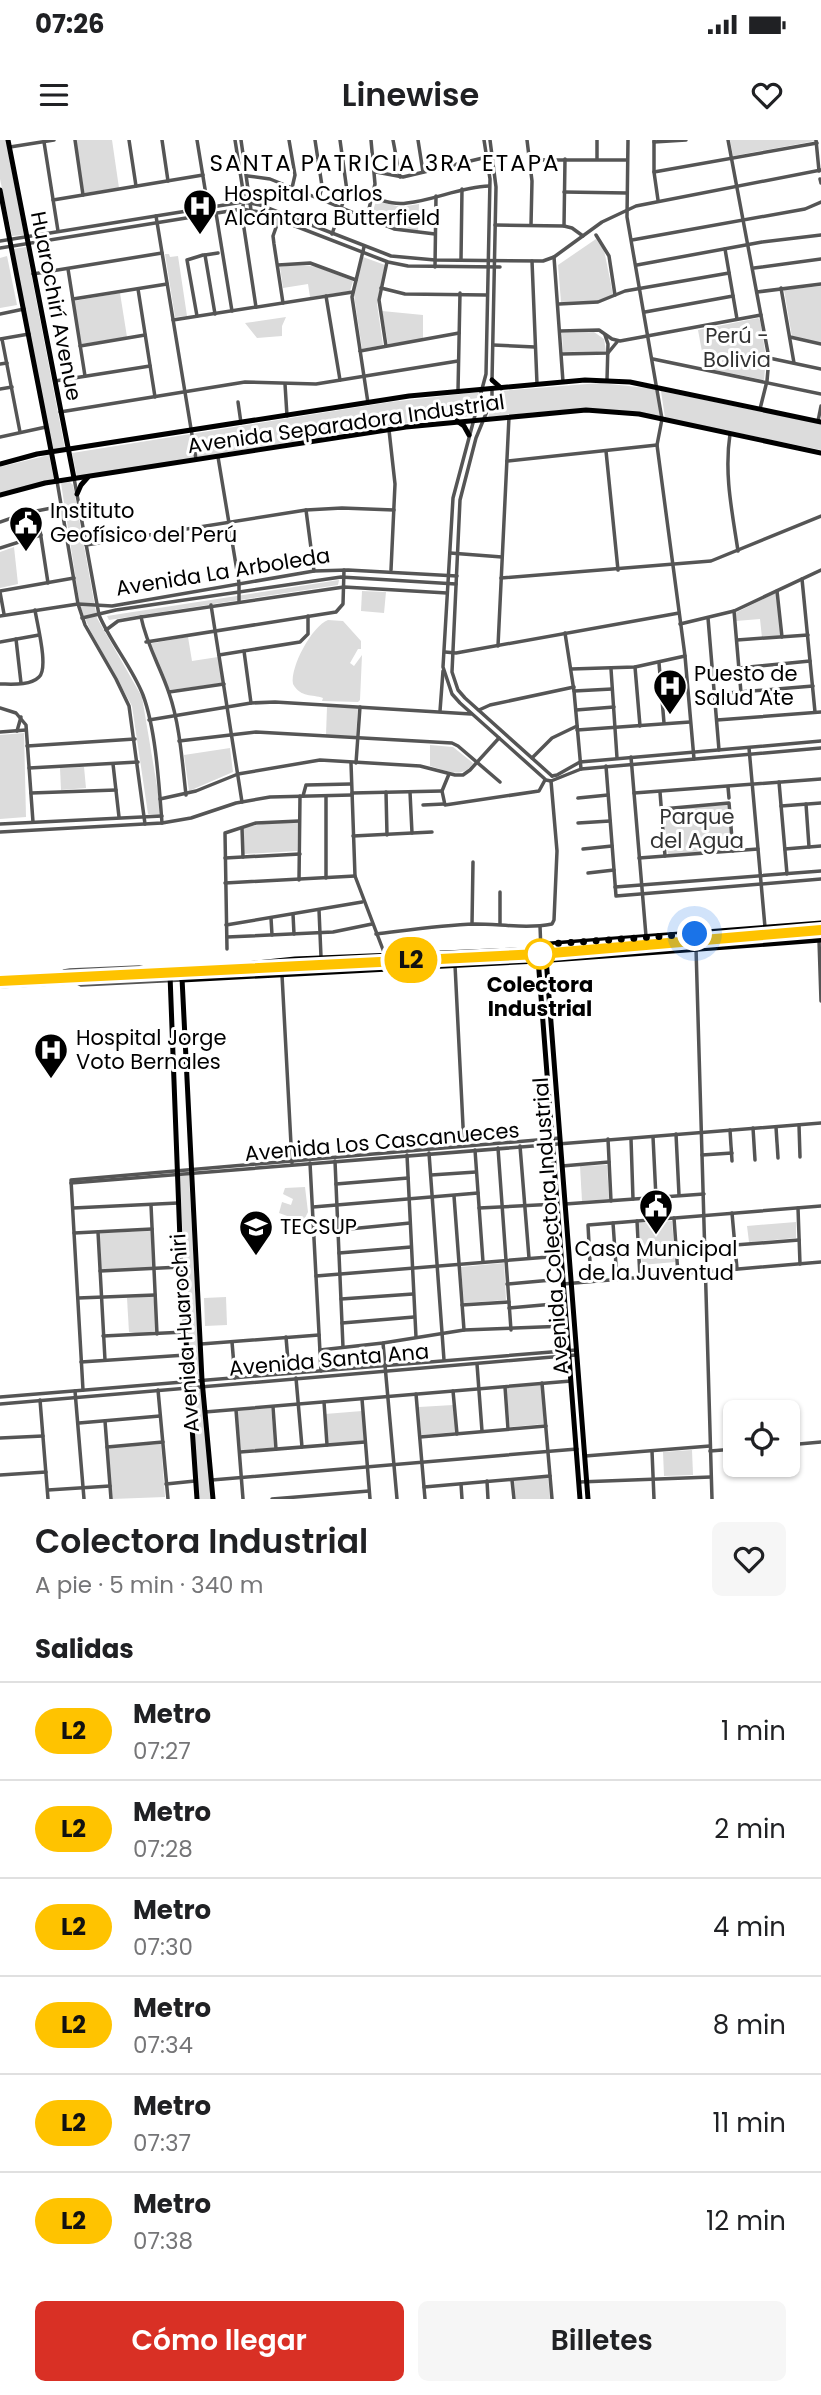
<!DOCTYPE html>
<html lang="es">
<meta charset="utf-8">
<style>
:root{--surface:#fff;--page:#f6f6f6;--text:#202124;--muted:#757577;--line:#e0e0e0;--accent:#d93025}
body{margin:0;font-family:Poppins,sans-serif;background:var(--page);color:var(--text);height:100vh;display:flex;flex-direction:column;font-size:26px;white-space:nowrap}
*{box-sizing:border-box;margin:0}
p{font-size:23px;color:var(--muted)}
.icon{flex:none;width:38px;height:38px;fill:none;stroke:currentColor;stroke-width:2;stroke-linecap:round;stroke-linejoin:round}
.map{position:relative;height:1359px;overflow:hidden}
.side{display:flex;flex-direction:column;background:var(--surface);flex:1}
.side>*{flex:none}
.badge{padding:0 14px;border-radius:23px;font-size:24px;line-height:46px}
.controls{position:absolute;left:723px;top:1260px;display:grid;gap:14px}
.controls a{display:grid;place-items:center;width:77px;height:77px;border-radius:10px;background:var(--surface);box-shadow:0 2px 5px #0004;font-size:35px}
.you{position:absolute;width:35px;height:35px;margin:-18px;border:5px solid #fff;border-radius:50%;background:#1a73e8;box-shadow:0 0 0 10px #1a73e833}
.map>.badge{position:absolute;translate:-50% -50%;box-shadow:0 0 0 4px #fff}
h2{padding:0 35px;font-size:26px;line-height:63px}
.round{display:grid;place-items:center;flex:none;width:74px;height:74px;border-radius:10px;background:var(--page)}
.overview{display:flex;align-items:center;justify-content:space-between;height:119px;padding:0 35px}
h1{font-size:33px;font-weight:600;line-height:52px}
.button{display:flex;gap:14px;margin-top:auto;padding:14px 35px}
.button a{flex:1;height:80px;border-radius:10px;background:var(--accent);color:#fff;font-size:28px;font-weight:600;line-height:80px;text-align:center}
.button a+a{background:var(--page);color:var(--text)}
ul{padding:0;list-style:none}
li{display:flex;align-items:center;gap:21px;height:98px;padding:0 35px;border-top:2px solid var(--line)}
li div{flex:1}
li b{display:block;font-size:26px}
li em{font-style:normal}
li .badge{min-width:77px;font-weight:700;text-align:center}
.status{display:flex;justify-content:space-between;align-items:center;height:49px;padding:0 35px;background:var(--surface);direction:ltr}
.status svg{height:19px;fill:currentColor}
header{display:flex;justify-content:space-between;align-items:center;height:91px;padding:0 35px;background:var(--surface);font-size:32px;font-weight:600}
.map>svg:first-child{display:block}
</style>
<div class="status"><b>07:26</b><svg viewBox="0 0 49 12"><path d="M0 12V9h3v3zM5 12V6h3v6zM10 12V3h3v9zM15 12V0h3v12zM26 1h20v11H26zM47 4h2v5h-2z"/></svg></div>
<header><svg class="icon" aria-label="menu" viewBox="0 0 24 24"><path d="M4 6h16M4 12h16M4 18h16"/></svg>Linewise<svg class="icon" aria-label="heart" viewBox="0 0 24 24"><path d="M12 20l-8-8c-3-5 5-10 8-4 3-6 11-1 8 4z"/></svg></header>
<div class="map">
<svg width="821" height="1359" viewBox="0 0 821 1359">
<rect width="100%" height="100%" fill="#fff"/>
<g fill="#dcdcdc">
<path d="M0,0H6L24,95L12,96L0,39Z"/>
<path d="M76,0H112L119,48L84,53Z"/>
<path d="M730,0H815V1L733,16Z"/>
<path d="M376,61L401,67L419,64L418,91L394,88L371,78Z"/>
<path d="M596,99L604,110L613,154L602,161L561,162L558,125Z"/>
<path d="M26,107L65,309L52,310L13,109Z"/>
<path d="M165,114H169L170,117L178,116L187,176L175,177Z"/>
<path d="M7,116L17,165L0,168V118Z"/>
<path d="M363,117L385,125L377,164L383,205L362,209L354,155Z"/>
<path d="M299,124L317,127L353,141L350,151L310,157L308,144L283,148L280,127Z"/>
<path d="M821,146V203L792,197L784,150Z"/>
<path d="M120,153L127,197L81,204L74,161Z"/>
<path d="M382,171L423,175V199L388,204Z"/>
<path d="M286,177L282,186V196L257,198L245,183Z"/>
<path d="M758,178L760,180L766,217L764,240L705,228L698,190Z"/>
<path d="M594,192L604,199L606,211L563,212L562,193Z"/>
<path d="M600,243L657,249L660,277C600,263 549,271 488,277L499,251Z"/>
<path d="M661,251L821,284V310L665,278Z"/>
<path d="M479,252L470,276L402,284L77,337L72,313L390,262Z"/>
<path d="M49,315L54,339L0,353V327Z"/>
<path d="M70,342L73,345L97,478L142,557L159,658V675L148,674L132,566L90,490L80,466L61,343Z"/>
<path d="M14,407L18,444L0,448V412Z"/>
<path d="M339,440L338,445L109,480L107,476Z"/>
<path d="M362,451L386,452L384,473L361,471Z"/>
<path d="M776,453L781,496L762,498L760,479L736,481L735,473Z"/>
<path d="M328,480L343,481L361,501V509H358L350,523L354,526L362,515L360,560L358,562L322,561L323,558C312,554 301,558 293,544C290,527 312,486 328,480Z"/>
<path d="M188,497L192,521L218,517L222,543L170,550L148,504Z"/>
<path d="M327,567L358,568L356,596L326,595Z"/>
<path d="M24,593L26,677L0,679V595Z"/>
<path d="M430,605L453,607L473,623C463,640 445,630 430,626Z"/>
<path d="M230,608L233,632L189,651L184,615Z"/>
<path d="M84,627L86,648L61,650L60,628Z"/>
<path d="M727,663L732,710L668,715L663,669Z"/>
<path d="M272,682H298L297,711L244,714L243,688Z"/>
<path d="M607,1025L609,1059L582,1061L580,1026Z"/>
<path d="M189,1035L200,1238L189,1239L180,1036Z"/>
<path d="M305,1047L308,1072L304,1080L301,1081L279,1073L282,1062L291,1065L293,1059L283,1054L285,1048Z"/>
<path d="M672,1081L675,1122L642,1125L639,1083Z"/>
<path d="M796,1082V1098L749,1102L747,1086Z"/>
<path d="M151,1091L152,1128L101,1130L100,1093Z"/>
<path d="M504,1123L506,1160L464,1163L461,1127Z"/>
<path d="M153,1156L157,1181L155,1191L142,1194L129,1192L127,1158Z"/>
<path d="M226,1157L227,1185L205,1186L204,1158Z"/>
<path d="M541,1245L544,1284L510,1287L506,1247Z"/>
<path d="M202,1247L212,1359H199L189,1248Z"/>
<path d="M453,1265L456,1292L421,1295L419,1267Z"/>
<path d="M271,1268L275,1308L241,1310L237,1271Z"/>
<path d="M362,1271L364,1301L327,1304L325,1274Z"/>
<path d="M161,1304L165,1357L112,1359L108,1308Z"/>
<path d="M692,1310L693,1335L664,1336L663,1312Z"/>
<path d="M548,1337L550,1359H516L514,1341Z"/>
</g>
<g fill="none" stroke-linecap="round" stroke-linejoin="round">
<g stroke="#555" stroke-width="3.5">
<path d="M75,0L83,55"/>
<path d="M129,0L136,46"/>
<path d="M162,0L168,41"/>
<path d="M197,0L208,67"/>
<path d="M235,0L244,57L242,75L256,167"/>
<path d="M241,0L251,70"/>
<path d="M289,0L295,35L292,48"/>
<path d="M315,0L322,46L319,59"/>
<path d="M393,0L400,37"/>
<path d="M418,0L423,32"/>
<path d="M484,0L490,39L486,234L453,358L443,527L452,554L460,563L546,640L551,641L581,629L821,608"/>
<path d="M490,0L496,47L492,241"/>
<path d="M527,0L532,41L531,85"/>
<path d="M628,0L627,77L662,279L657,305L685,516L694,619"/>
<path d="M654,0V32L658,60"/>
<path d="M728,0L769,218L767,241L760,269"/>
<path d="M816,0L819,31"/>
<path d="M44,2L58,91"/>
<path d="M654,2L686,0"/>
<path d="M10,7L54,0"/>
<path d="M597,19V0"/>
<path d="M530,20H627"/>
<path d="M376,32L403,37L487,17"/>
<path d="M654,32L817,3"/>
<path d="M248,36L270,39L394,89L435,94"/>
<path d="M820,39L821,43"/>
<path d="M564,52L627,53"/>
<path d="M373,58C384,61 395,65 407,63C435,60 460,47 489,46"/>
<path d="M53,60L203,35"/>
<path d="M216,73L232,171"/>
<path d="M156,76L196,319"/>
<path d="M367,77L375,44L371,0"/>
<path d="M279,79L273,96L274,104L283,163"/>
<path d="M495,85L564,86L572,88L583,96"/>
<path d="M564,86L565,19"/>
<path d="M332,94L347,51L340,0"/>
<path d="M596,95L609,116L615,155"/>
<path d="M632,100L805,69L821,62"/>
<path d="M0,101L243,62L260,65L391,116L435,120L543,121L554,117L602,82L636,66L821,30"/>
<path d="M364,107L352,157L368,263"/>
<path d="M0,108L242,69L259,72L388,122L408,126L500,127"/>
<path d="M725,109L737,179"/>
<path d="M205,115L218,113"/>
<path d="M554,117L563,242"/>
<path d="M461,120L462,49"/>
<path d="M532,121L537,244"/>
<path d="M278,125L310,123L356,140"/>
<path d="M637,125L762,102L821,95"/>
<path d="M435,127L436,56"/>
<path d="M754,128L821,119"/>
<path d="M68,129L85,236"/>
<path d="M33,134L162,113"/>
<path d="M381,148L405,154L487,155"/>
<path d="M781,148L794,223"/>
<path d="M138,149L155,257"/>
<path d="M757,152L821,144"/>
<path d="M326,156L340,240"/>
<path d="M73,159L167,144"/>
<path d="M559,164L598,162L625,151L729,133"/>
<path d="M645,172L733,156"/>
<path d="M0,174L24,169"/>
<path d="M197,176L187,120L203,115H205L215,174"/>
<path d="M173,180L353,152"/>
<path d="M560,191L599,190L612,199L620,201L761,175"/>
<path d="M605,195L608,204L607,240"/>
<path d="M790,197L821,204"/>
<path d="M0,199L29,194"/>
<path d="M2,199L20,292"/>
<path d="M493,205L535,207"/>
<path d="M80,206L145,195"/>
<path d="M386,206L379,160L387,122"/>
<path d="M360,211L459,193"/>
<path d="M562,214L608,213L617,202"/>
<path d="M769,218L821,229"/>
<path d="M653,219L821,254"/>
<path d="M0,224L7,223"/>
<path d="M55,241L150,226"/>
<path d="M285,244L287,276"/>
<path d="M492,248V259L476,298L460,360L452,532L458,550L465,558L552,636"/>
<path d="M0,249L12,247"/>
<path d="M458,251L460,153"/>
<path d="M238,262L241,283"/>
<path d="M60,272L245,242L316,244L458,221"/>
<path d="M818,281L821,266"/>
<path d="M389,290L395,344L391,430"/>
<path d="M730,294C724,334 732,371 738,411"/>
<path d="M0,297L46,287"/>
<path d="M606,311L618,430"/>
<path d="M218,317L239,443V461"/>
<path d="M507,321L657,305"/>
<path d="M74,338L99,475C111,503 132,527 143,555C156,590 159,645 162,683"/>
<path d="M57,341L78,464L85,485L116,539L129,566L145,684"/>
<path d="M306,370L314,431"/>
<path d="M37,371L48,443"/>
<path d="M0,382L26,373L62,366"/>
<path d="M86,405L306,370L342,368L394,370"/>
<path d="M0,408L41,395"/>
<path d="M450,413L502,417"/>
<path d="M501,438L711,421L821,376"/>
<path d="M802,439L815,572"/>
<path d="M0,451L74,438"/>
<path d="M777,451L782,497"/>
<path d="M0,452L4,474"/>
<path d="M211,465L242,662"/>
<path d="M734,471L741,553"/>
<path d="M0,476L78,464L112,466L314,431L348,430L457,436"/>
<path d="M141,477C147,506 160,526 169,553C180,585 182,621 186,655"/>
<path d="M82,478L116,470L341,437L456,444"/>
<path d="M708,478L719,610"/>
<path d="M680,484L734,471L821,430"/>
<path d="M106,490L118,481L141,477L344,447L447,453"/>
<path d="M565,493L574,551L581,629"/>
<path d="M16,499L21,543"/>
<path d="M737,500L808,495"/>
<path d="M0,502L39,495"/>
<path d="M146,502L336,472L343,464L344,430"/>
<path d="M498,506L509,277"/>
<path d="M244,511L251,563"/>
<path d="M445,512L456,513L679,473"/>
<path d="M219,515L300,502L308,494V476"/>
<path d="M659,523L664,583"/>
<path d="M635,527L640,586"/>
<path d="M739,528L810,521"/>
<path d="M571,529L635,527L685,516"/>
<path d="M611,529L617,618"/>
<path d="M0,544C11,544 30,546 39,537C49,528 37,484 35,470"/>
<path d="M574,551L612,549"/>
<path d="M169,552L224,544"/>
<path d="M715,554L813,546"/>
<path d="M0,568L16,573L26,585L33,682"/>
<path d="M479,570L490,565L574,547"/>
<path d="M576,570L614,567"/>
<path d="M440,571L443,531"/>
<path d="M149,580L251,563L275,562L471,574"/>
<path d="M717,580L821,572"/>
<path d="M577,590L690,582"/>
<path d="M17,591L21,577"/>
<path d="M0,592L26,590"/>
<path d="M179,601L256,592L452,603L458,606L500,642"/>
<path d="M27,606L135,599"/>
<path d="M749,608L765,787"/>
<path d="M631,617L646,796"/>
<path d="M532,618L552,598L577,586"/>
<path d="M351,623L355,736L385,815"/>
<path d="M356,623L360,567"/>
<path d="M113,624L119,677"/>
<path d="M606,626L616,756L821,739"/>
<path d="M29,628L138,622"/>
<path d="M449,634L442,651L445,665L539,651L545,640"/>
<path d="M552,636L557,635L580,622L821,601"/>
<path d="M779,642L787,734"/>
<path d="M728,647L729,658"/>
<path d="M386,652L387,695"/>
<path d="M410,652L412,693"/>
<path d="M660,652L665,716"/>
<path d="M31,653L116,650"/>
<path d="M352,653L442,651"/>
<path d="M634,653L821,639"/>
<path d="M303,656L306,645L351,644"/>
<path d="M326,656V738"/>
<path d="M578,658L608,655"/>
<path d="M160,659L196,651L238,634L320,620L420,626L455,635H463L470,630L499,598"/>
<path d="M806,664L809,707"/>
<path d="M423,665L444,664"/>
<path d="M781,666L821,663"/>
<path d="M662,669L729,663L733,711"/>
<path d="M578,683L610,681"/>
<path d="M0,684L162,676"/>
<path d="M242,688L243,717"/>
<path d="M0,692L162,683L191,678L236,663L270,657L352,655"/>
<path d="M353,696L432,692"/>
<path d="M583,709L612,706"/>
<path d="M785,709L821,706"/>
<path d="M225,718L300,714"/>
<path d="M639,718L758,709"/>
<path d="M588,733L614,730"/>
<path d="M299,740L300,656"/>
<path d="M225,743L355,736"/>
<path d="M615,747L821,731"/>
<path d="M500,752V784"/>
<path d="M319,770L321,817"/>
<path d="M293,774L294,794"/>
<path d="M271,778L272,795"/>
<path d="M472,784L473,722"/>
<path d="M226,785L362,762"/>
<path d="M540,786L541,811"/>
<path d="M376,794C409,790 442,785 475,784C500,784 527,789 552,784L554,780L557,711L551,641"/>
<path d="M227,797L333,792L372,784"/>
<path d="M819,800L821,861"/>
<path d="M696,808L712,1359"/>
<path d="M227,809L225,693L256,683L299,681"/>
<path d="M455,825L464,1006"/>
<path d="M282,835L292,1023"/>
<path d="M64,836V831L70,830L139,827L155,830"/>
<path d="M77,843L81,845L182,840"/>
<path d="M799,985L800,1017"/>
<path d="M776,987L778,1018"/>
<path d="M753,988L755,1020"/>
<path d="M730,990L732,1021"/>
<path d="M676,994L679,1055"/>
<path d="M653,997L656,1058"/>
<path d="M608,999L611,1061"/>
<path d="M631,999L633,1059"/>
<path d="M520,1006L529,1118"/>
<path d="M498,1008L511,1190"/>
<path d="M475,1010L483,1122"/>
<path d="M429,1013L444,1220"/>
<path d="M407,1015L416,1197"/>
<path d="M702,1015L732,1013"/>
<path d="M335,1021L343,1207"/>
<path d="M310,1023L321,1231"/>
<path d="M562,1026L609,1022"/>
<path d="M431,1035L476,1032"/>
<path d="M71,1043L821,983"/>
<path d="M336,1044L408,1038"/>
<path d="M454,1056L464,1190"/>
<path d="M565,1064L704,1054"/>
<path d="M151,1065L157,1194"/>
<path d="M313,1067L478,1053"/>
<path d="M73,1068L178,1063"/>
<path d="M479,1068L557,1064"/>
<path d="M798,1068L800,1124"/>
<path d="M732,1073L737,1129"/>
<path d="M674,1078L678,1134"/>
<path d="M637,1081L640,1137"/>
<path d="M613,1083L617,1139"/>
<path d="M339,1090L410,1083"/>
<path d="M98,1092L105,1220"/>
<path d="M74,1093L152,1089"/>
<path d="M735,1105L799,1100"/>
<path d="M339,1113L411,1107"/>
<path d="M100,1131L181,1127"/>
<path d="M316,1136L561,1116"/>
<path d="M591,1141L588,1085L821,1066"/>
<path d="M507,1144L563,1139"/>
<path d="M563,1144L821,1122"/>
<path d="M78,1158L155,1155"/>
<path d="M341,1159L413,1154"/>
<path d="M462,1165L509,1162"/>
<path d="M509,1168L565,1163"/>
<path d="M342,1183L414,1177"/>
<path d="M103,1196L185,1192"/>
<path d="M286,1197L289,1233"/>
<path d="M232,1202L235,1238"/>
<path d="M383,1203L397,1359"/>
<path d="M201,1204L319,1195"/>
<path d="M320,1210L383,1203L464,1190L567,1186"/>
<path d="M81,1222L186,1215"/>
<path d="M477,1224L482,1291"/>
<path d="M296,1238L302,1307"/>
<path d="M542,1243L552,1359"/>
<path d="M505,1247L508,1289"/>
<path d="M83,1250L71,1040L560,998"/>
<path d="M158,1250L168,1359"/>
<path d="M75,1251L84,1359"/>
<path d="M453,1251L457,1294"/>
<path d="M416,1254L425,1359"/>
<path d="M0,1257L576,1210"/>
<path d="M362,1259L370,1359"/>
<path d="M40,1260L48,1359"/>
<path d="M324,1262L327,1305"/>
<path d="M0,1264L576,1215"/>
<path d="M273,1267L276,1309"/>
<path d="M236,1270L243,1359"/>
<path d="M205,1272L571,1241"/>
<path d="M105,1281L111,1359"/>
<path d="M79,1283L160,1276"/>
<path d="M420,1297L546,1286"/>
<path d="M0,1298L43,1296"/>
<path d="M788,1305L821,1302"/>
<path d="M107,1307L163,1302"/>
<path d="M652,1311L654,1359"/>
<path d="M710,1311L735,1309"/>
<path d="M240,1312L365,1302"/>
<path d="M585,1316L710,1306"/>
<path d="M0,1335L46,1332"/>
<path d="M212,1340L577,1309"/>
<path d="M512,1340L514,1359"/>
<path d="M487,1341L488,1359"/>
<path d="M579,1342L711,1337"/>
<path d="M166,1344L195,1341"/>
<path d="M461,1344L462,1359"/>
<path d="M424,1347L550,1336"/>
<path d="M48,1350L110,1346"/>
<path d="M272,1359L369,1351"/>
</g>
<g stroke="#000" stroke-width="5">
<path d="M8,0L74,338"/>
<path d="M0,50L57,341"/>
<path d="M492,240L501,248"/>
<path d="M457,281L464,286L469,295"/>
<path d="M0,324L37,314L409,256L585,240L630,242L821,282"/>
<path d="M77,354L81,345L88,337"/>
<path d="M0,355L45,343L406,287L586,270L639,274L821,313"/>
<path d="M546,811L549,804L821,783"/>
<path d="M538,818L580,1359"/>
<path d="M546,818L588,1359"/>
<path d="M236,825L295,819L516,810"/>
<path d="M170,835L181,1127L197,1359"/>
<path d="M182,838L202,1240L213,1359"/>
<path d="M0,839L546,811L821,789"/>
<path d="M182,840L538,821L821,800"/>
<path d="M0,846L538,817L821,795"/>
</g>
</g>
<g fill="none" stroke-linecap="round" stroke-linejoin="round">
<g stroke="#fff" stroke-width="16">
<path id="line" d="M0,841L540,814L821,790"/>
</g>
<use href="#line" stroke="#ffc300" stroke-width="10"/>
<path stroke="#000" stroke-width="7" stroke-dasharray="0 12.6" d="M540,814L541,811H546L549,804L695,794"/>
</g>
<defs>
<g id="hospital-pin" transform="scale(1.75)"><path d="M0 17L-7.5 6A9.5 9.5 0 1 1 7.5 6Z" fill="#000" stroke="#fff"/><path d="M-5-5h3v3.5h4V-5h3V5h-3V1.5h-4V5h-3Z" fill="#fff"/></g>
<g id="civic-pin" transform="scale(1.75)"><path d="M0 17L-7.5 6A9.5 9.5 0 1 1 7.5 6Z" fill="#000" stroke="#fff"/><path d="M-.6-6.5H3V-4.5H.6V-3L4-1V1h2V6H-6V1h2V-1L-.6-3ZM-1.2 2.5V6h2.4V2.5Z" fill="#fff"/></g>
<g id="university-pin" transform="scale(1.75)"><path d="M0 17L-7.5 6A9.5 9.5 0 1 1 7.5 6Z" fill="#000" stroke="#fff"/><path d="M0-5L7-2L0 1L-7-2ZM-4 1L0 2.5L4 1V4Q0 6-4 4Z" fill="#fff"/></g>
</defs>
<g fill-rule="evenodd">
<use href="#hospital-pin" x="200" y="66"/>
<use href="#civic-pin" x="26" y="383"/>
<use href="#hospital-pin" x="670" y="546"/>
<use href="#hospital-pin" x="51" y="910"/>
<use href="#civic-pin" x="656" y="1066"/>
<use href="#university-pin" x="256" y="1087"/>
</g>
<circle fill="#fff" stroke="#ffc300" stroke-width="3.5" cx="540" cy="814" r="14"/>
<g text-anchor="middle" stroke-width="6" stroke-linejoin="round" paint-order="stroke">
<g font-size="21" fill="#000" stroke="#fff" text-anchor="start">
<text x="224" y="61">Hospital Carlos<tspan x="224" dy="24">Alcántara Butterfield</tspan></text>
<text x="50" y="378">Instituto<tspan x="50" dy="24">Geofísico del Perú</tspan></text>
<text x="694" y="541">Puesto de<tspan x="694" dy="24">Salud Ate</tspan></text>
<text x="76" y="905">Hospital Jorge<tspan x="76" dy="24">Voto Bernales</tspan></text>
<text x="280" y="1094">TECSUP</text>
<text x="656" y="1116" text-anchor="middle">Casa Municipal<tspan x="656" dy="24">de la Juventud</tspan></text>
</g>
<g font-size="21" fill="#000" stroke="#fff">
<text transform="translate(56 166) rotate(79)" y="7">Huarochirí Avenue</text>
<text transform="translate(346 284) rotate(-8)" y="7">Avenida Separadora Industrial</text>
<text transform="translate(223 432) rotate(-9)" y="7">Avenida La Arboleda</text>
<text transform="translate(382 1002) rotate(-5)" y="7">Avenida Los Cascanueces</text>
<text transform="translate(551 1086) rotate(-94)" y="7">Avenida Colectora Industrial</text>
<text transform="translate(185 1193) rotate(-94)" y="7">Avenida Huarochiri</text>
<text transform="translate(329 1220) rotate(-5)" y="7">Avenida Santa Ana</text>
</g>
<g font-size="21" fill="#333" stroke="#fff">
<text x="737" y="203">Perú -<tspan x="737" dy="24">Bolivia</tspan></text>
<text x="697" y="684">Parque<tspan x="697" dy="24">del Agua</tspan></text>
</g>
<g font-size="21" font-weight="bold" fill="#000" stroke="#fff">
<text x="540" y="852">Colectora<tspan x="540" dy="24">Industrial</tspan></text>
</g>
<g font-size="23" letter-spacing="2" fill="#000" stroke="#fff">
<text x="385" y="31">SANTA PATRICIA 3RA ETAPA</text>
</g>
</g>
</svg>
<div class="controls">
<a><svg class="icon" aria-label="locate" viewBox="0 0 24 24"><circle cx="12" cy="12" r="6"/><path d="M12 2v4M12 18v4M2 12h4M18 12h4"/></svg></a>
</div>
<div class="you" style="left:695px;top:794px"></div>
<b class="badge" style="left:411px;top:820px;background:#ffc300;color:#111">L2</b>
</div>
<section class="side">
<div class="overview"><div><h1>Colectora Industrial</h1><p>A pie · 5 min · 340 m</p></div><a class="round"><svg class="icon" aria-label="heart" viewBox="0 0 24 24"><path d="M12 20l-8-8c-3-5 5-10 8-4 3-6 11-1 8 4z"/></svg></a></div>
<h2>Salidas</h2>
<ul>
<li><span class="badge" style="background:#ffc300;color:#111">L2</span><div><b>Metro</b><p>07:27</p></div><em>1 min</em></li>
<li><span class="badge" style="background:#ffc300;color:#111">L2</span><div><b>Metro</b><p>07:28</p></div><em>2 min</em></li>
<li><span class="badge" style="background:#ffc300;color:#111">L2</span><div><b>Metro</b><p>07:30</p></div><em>4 min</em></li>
<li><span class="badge" style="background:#ffc300;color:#111">L2</span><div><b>Metro</b><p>07:34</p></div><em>8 min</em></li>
<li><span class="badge" style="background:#ffc300;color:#111">L2</span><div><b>Metro</b><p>07:37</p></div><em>11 min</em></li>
<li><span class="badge" style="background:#ffc300;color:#111">L2</span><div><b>Metro</b><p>07:38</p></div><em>12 min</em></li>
</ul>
<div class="button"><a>Cómo llegar</a><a>Billetes</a></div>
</section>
